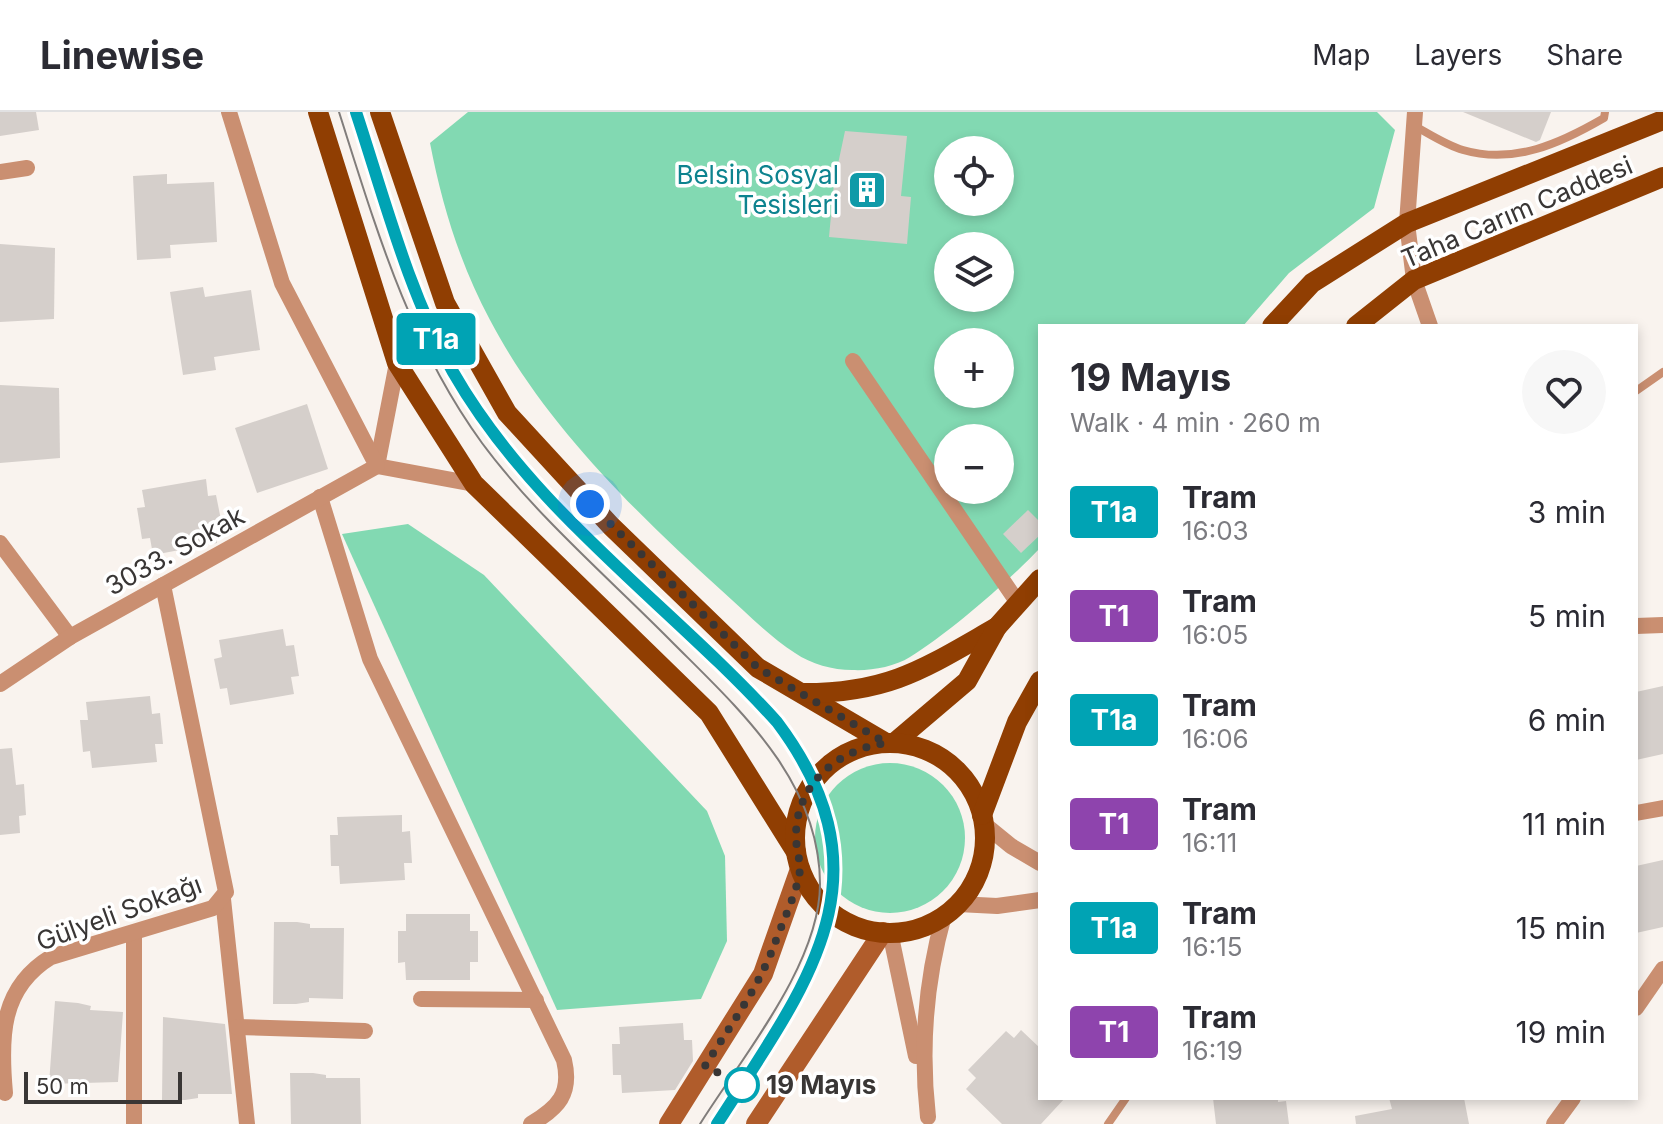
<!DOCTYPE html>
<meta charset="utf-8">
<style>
:root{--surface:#fff;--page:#f7f7f7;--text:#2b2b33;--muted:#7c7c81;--line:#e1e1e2}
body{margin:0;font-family:Inter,sans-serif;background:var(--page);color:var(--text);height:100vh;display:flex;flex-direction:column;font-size:30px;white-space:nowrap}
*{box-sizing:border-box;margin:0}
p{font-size:26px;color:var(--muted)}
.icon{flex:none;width:44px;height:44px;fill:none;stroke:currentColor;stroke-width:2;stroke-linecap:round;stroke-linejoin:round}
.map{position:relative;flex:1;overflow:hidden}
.panel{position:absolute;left:1038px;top:212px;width:600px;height:776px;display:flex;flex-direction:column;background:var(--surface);border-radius:0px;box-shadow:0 4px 12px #0003}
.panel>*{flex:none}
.badge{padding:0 16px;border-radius:6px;font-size:28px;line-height:52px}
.buttons{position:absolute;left:934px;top:24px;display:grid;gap:16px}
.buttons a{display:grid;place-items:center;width:80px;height:80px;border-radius:50%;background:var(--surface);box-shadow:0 4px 12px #0003;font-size:40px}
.scale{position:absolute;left:24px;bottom:20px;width:158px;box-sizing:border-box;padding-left:8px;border:4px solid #393635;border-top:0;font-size:22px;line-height:28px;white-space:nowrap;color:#393635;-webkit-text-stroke:6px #fff;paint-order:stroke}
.you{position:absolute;width:40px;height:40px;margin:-20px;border:6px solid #fff;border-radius:50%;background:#1a73e8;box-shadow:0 0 0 12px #1a73e833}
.map>.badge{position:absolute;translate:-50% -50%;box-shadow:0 0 0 4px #fff}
.round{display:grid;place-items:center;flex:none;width:84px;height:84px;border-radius:42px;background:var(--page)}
.summary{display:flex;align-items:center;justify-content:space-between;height:136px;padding:0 32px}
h1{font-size:38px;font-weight:700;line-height:60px}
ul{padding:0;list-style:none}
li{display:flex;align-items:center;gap:24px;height:104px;padding:0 32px}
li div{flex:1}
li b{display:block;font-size:30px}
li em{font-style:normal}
li .badge{min-width:88px;font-weight:700;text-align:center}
header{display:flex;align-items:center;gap:48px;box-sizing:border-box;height:112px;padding:0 40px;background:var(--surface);border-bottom:2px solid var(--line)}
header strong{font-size:38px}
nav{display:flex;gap:44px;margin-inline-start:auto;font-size:28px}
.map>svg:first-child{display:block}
</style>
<header>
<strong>Linewise</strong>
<nav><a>Map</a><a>Layers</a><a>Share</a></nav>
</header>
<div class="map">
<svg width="1663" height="1012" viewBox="0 0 1663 1012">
<rect width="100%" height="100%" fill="#f9f3ee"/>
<g fill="#82d9b2" fill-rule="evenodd">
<path d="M468,0H1377L1395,18L1374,96L1289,161L1243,214H1040V436C1009,469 949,521 910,545C894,555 871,559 852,558C833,558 811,552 795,541C768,524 745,499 721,478C635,400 544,311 490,208C460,152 442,93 430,31ZM948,38H1000V90H948ZM948,134H1000V186H948ZM948,230H1000V282H948ZM948,326H1000V378H948Z"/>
<path d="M408,412L484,463L707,699L725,744L727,829L701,887L557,898L342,422Z"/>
<circle cx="890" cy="726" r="75"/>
</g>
<g fill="#d5cfcb">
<path d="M0,0H36L39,18L0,24Z"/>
<path d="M1463,0H1551L1540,28L1536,30Z"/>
<path d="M845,19L907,24L901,84L911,85L907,132L829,125L834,71Z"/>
<path d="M167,62V72L214,70L217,130L170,133L171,146L137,148L133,64Z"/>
<path d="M0,132L55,136L54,207L0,210Z"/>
<path d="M203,175L205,185L251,178L260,238L214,245L216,258L183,263L170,180Z"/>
<path d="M0,273L59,276L60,346L0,351Z"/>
<path d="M307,292L328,357L257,381L235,316Z"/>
<path d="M206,367L208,384L216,383L222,413L214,415L217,431L153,443L150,426L142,427L137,396L145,395L142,378Z"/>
<path d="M1028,398L1040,410V423L1021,441L1003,422Z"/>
<path d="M283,517L286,534L294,533L299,564L291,565L294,582L230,593L227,576L220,577L214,547L222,545L219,528Z"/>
<path d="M1663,574V642L1636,648V580Z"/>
<path d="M150,584L152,602L160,601L163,632H155L157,650L92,656L90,639L83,640L80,608H88L86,590Z"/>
<path d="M12,636L16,673L24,672L26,703L19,704L20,721L0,723V637Z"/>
<path d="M402,703V720L410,719L412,751H404L405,768L340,772L339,754H331L330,723H338L337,705Z"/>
<path d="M1663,748V815L1636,821V754Z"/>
<path d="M406,802H470V819H478V850H470V868H406L405,850L398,851V819H406Z"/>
<path d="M274,810H297L310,812V816H344L343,887L309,886V890L296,892H273Z"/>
<path d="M55,889L78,891L91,894L90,898L123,900L118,970L49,972Z"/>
<path d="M163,905L225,912L232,982H198V986L185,988H162Z"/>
<path d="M683,911L684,928H692L693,949L675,978L622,981L621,963H613L612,932H620L619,915Z"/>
<path d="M1021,918L1040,936V986H1065L1041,1012H1002L966,977L976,966L968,958L1006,919L1014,926Z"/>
<path d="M290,961H313L326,963V966H360L361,1012H291Z"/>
<path d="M1213,986H1278V990L1286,989L1289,1012H1216Z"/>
<path d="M1389,986H1464L1469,1012H1356L1355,1004L1392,997Z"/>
</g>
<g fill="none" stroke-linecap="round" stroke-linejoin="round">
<g stroke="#ca8f71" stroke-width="8">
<path d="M1413,13C1428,21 1446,33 1463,38C1514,53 1561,31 1604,6L1605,0"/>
<path d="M1636,279L1663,260"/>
<path d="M1108,1012L1126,986"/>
</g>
<g stroke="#ca8f71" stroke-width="16">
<path d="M1415,0L1407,111L1414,168L1430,214"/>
<path d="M0,60L27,56"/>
<path d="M853,249L1018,491"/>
<path d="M397,251L377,354L474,372"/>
<path d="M320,385L370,547L564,948C572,982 558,996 531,1012"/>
<path d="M0,431L70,525"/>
<path d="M1636,514L1663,513"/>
<path d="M0,572L70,525L377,354L282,171L229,0"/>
<path d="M1636,701L1663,696"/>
<path d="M984,712L1011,734L1040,751"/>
<path d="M223,787L247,1012"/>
<path d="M958,792L997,794L1040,788"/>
<path d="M890,820L916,944"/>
<path d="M134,822V1012"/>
<path d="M421,887L536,888"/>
<path d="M1636,896L1663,857"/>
<path d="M237,915L365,919"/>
<path d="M5,981C0,926 0,876 51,845L213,796L226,780L163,473"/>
<path d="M928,1005C920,935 925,871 944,803"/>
<path d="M1554,1012L1573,986"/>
</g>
<g stroke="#b05c2b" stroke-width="20">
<path d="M669,1012L763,862L800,757"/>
<path d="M756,1012L883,820"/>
</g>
<g stroke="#903e02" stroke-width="20">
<path d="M318,0L397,251L474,372L709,601L796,740"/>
<path d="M380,0L445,191L507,301L611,414L758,556L886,631"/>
<path d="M1272,214L1312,171L1407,111L1663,8"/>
<path d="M1356,214L1414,168L1663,65"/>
<path d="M804,581C890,581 925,556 997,515"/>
<path d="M894,631L967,569L997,515L1040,467"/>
<circle cx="890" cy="726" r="95"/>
<path d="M982,703L1017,610L1040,569"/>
</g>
<g stroke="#817d7b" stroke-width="2">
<path d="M339,0C376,116 409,231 482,331C536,404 610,467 674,532C740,598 820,670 820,772C820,852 742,945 700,1012"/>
<path d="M356,0C384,88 408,180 454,260C533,400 671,492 777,610C895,768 805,874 717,1012"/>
</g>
</g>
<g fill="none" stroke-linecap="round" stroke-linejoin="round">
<g stroke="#fff" stroke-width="18">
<path id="line" d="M356,0C385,88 408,179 453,260C533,400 671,493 777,610C895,767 805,874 717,1012"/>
</g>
<use href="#line" stroke="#00a3b4" stroke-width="12"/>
<path stroke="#393635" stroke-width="8" stroke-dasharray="0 14.4" d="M590,392L758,556L886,631C837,638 796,672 796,724C796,735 799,744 800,754C801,771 781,814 775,831C759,875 730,914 705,954L742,973"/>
</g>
<defs>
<g id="building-square" transform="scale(2)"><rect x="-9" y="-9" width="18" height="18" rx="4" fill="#0f9aa8" stroke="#fff"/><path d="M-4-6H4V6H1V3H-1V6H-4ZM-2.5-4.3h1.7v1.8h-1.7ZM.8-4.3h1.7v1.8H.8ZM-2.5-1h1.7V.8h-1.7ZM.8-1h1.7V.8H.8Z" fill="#fff"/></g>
</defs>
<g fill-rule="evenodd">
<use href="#building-square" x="867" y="78"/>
</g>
<circle fill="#fff" stroke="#00a3b4" stroke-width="4" cx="742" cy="973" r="16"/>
<g text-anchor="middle" stroke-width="7" stroke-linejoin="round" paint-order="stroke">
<g font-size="26" fill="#0d838f" stroke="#fff" text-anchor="end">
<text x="839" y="72">Belsin Sosyal<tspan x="839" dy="30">Tesisleri</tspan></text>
</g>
<g font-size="26" fill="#393635" stroke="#fff">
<text transform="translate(1517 100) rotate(-23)" y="9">Taha Carım Caddesi</text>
<text transform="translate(175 439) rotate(-29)" y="9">3033. Sokak</text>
<text transform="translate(119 801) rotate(-20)" y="9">Gülyeli Sokağı</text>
</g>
<g font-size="26" font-weight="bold" fill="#393635" stroke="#fff" text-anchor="start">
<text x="766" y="982">19 Mayıs</text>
</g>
</g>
</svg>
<div class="buttons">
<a><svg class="icon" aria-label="locate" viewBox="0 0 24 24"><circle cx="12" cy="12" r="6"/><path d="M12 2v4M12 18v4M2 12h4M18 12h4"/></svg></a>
<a><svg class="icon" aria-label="layers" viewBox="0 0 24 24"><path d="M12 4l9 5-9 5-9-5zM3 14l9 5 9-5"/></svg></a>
<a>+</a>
<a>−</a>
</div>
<div class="scale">50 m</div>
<div class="you" style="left:590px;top:392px"></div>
<b class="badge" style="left:436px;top:227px;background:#00a3b4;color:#fff">T1a</b>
<section class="panel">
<div class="summary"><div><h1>19 Mayıs</h1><p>Walk · 4 min · 260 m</p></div><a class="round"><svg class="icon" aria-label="heart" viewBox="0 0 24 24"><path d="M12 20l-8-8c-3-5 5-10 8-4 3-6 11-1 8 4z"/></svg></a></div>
<ul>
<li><span class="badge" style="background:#00a3b4;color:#fff">T1a</span><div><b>Tram</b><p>16:03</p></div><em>3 min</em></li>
<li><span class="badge" style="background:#8e44ad;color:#fff">T1</span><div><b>Tram</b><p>16:05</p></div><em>5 min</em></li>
<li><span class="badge" style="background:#00a3b4;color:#fff">T1a</span><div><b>Tram</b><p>16:06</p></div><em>6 min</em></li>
<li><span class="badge" style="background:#8e44ad;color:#fff">T1</span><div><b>Tram</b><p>16:11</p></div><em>11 min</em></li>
<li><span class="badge" style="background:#00a3b4;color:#fff">T1a</span><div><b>Tram</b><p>16:15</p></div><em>15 min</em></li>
<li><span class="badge" style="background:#8e44ad;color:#fff">T1</span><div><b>Tram</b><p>16:19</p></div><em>19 min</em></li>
</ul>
</section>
</div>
